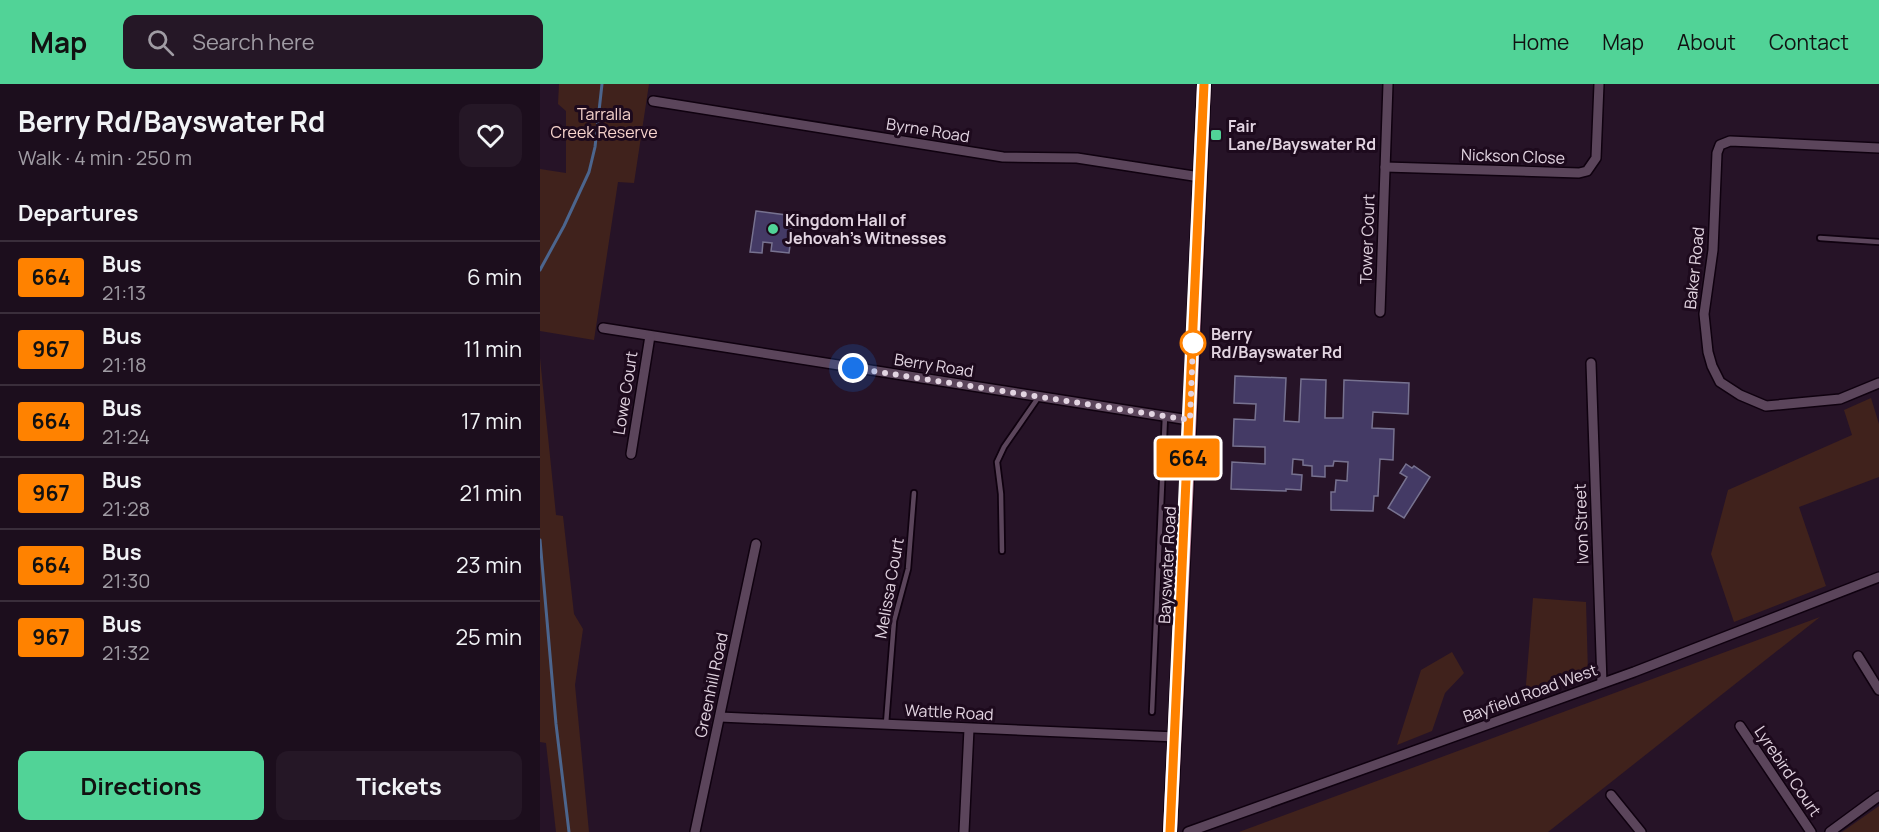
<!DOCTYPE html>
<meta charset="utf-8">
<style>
:root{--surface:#1c0e1d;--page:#251726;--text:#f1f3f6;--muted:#a09ca4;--line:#3a2e3b;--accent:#51d397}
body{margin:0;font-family:Manrope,sans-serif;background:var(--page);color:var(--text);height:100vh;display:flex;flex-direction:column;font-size:22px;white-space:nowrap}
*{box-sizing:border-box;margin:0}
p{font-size:20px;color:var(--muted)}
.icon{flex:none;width:33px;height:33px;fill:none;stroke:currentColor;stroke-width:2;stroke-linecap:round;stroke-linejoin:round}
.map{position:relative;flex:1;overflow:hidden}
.details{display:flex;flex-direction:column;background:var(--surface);width:540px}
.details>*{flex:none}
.badge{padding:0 12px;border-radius:4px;font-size:21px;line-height:39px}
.you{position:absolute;width:30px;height:30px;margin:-15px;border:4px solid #fff;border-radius:50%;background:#1a73e8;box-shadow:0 0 0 9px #1a73e833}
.map>.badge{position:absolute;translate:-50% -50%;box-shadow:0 0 0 3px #fff}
h2{padding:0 18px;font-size:22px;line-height:54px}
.round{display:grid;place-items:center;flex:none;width:63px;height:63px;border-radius:12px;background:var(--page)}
.head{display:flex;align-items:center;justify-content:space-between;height:102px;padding:0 18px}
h1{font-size:28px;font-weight:700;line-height:45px}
.button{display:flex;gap:12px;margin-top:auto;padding:12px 18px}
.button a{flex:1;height:69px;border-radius:12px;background:var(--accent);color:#111;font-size:24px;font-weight:700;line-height:69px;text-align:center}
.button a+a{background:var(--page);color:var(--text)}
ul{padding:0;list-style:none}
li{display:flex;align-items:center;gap:18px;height:72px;padding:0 18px;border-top:2px solid var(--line)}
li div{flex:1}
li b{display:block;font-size:22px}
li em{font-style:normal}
li .badge{min-width:66px;font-weight:700;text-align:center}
header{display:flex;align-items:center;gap:36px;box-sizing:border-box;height:84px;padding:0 30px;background:var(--accent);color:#111}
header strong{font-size:28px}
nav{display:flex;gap:33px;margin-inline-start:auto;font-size:21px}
.search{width:420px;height:54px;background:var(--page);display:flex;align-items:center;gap:15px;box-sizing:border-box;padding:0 21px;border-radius:12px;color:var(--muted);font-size:22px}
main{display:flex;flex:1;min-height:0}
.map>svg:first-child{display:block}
</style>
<header>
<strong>Map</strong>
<div class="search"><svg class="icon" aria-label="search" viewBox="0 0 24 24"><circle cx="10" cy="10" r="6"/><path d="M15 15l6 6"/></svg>Search here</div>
<nav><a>Home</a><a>Map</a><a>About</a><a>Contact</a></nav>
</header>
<main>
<section class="details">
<div class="head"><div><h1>Berry Rd/Bayswater Rd</h1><p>Walk · 4 min · 250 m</p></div><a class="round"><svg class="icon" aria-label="heart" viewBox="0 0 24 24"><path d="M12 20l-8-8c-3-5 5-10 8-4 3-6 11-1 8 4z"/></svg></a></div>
<h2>Departures</h2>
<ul>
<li><span class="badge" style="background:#ff8200;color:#111">664</span><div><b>Bus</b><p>21:13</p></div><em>6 min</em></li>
<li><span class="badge" style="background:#ff8200;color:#111">967</span><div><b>Bus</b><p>21:18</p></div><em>11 min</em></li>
<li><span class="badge" style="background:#ff8200;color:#111">664</span><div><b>Bus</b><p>21:24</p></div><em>17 min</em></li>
<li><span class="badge" style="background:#ff8200;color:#111">967</span><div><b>Bus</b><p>21:28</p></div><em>21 min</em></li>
<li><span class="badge" style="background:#ff8200;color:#111">664</span><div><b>Bus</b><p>21:30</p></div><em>23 min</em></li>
<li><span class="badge" style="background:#ff8200;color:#111">967</span><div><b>Bus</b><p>21:32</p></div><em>25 min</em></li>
</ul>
<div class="button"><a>Directions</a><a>Tickets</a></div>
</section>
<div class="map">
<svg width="1339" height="748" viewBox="0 0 1339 748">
<rect width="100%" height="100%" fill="#261327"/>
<g fill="#40221c">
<path d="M19,0H109L94,99L78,98L54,256L0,247V85L26,89V27L18,20Z"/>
<path d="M0,274L16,431L23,432L34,530L43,545L35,601L49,748H16L6,659L0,658Z"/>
<path d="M1331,314L1339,340V393L1259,423L1286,502L1194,538L1171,470L1188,406L1312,351L1304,326Z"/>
<path d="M993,514L1046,518L1048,590L985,613Z"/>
<path d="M1280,533L1008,748H699Z"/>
<path d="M912,568L924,589L905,609L892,647L857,661L881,586Z"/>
<path d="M1339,722V748H1302Z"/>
</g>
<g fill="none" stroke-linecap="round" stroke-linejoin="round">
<g stroke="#4c658d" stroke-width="3">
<path d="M0,186L24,142L49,88L55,63L62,0"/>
<path d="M0,456L16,640L29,748"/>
</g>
</g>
<g fill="#443a65" stroke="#777290" stroke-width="1.5">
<path d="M216,127L254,132L249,169L231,167L232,159L223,158L222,169L210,168Z"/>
<path d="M695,292L746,294L744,337L759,338L761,295L786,296L785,334H803L804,296L869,299L868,330L833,328L832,344L854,345L853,376L840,375L838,412H834L833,427L791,426V408H795L796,396L807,397L808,378L794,377L793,382H785V393L772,392V382L763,381V376L753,375L752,390L762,391L761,406L746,405V407L691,405L692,378L725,380V363L693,362L694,335L715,336L716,320L694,319Z"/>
<path d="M866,380L872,384L874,382L890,393L864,434L848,424L867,393L860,389Z"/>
</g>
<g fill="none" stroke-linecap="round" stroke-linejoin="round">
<g stroke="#0f010f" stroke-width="8">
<g id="service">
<path d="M1280,154L1339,158"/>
<path d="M462,467L461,410L457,378L464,363L498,314"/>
<path d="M612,628L625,332"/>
<path d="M346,640L354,537L368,485L374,409"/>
</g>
</g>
<g stroke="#0f010f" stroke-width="12">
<g id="minor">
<path d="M113,17L463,73L537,74L660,93"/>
<path d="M1339,64L1190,57L1180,61L1177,69L1173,166L1164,230L1168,268L1172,282L1180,298L1200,311L1226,322L1300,315L1339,299"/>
<path d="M845,83L1039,89L1047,87L1056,74L1059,0"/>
<path d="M840,228L848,0"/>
<path d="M63,244L649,336"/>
<path d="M1051,279L1062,599"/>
<path d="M91,370L110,252"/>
<path d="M1318,572L1339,606"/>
<path d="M180,633L636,653"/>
<path d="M1200,642L1271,748"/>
<path d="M1071,711L1101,748"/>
<path d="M155,748L216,460"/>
<path d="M424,748L429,645"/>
<path d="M648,748L1094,588L1339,493"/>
<path d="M1290,748L1339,712"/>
</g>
</g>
<g stroke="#0f010f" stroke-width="16">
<path id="primary" d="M630,748L646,416L664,0"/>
</g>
<use href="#service" stroke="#5b455b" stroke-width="4.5"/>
<use href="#minor" stroke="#5b455b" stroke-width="9"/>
<use href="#primary" stroke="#ad728a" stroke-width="14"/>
</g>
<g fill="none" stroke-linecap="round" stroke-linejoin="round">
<g stroke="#fff" stroke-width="14">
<path id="line" d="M630,748L664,0"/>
</g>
<use href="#line" stroke="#ff8200" stroke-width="9"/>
<path stroke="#e2d4e1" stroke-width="6" stroke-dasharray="0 10.8" d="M313,284L650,336L653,259"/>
</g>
<g fill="#51d397" stroke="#1d0a1d" stroke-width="2">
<rect x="670" y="45" width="12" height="12" rx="3"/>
<circle cx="233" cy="145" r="6"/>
</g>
<circle fill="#fff" stroke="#ff8200" stroke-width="3" cx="653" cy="259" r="12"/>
<g text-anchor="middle" stroke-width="6" stroke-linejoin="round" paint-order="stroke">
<g font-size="16" fill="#f6d3cc" stroke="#1d0a1d">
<text x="64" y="36">Tarralla<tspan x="64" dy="18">Creek Reserve</tspan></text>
</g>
<g font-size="16" font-weight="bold" fill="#e2d4e1" stroke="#1d0a1d" text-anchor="start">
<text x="688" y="48">Fair<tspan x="688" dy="18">Lane/Bayswater Rd</tspan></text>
<text x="245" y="142">Kingdom Hall of<tspan x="245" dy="18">Jehovah's Witnesses</tspan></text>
</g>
<g font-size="16" fill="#e2d4e1" stroke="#1d0a1d">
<text transform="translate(388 46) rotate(9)" y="6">Byrne Road</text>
<text transform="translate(973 72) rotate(2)" y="6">Nickson Close</text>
<text transform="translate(827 155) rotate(-88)" y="6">Tower Court</text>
<text transform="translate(1154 184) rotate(-84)" y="6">Baker Road</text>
<text transform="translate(394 281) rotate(9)" y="6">Berry Road</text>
<text transform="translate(85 309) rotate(-81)" y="6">Lowe Court</text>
<text transform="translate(1041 440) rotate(-92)" y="6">Ivon Street</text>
<text transform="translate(627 481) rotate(-87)" y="6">Bayswater Road</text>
<text transform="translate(349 504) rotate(-80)" y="6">Melissa Court</text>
<text transform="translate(171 601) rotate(-78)" y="6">Greenhill Road</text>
<text transform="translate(990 609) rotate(-20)" y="6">Bayfield Road West</text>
<text transform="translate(409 628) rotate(3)" y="6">Wattle Road</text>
<text transform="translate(1248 687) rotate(56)" y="6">Lyrebird Court</text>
</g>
<g font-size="16" font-weight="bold" fill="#e2d4e1" stroke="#1d0a1d" text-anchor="start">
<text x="671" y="256">Berry<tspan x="671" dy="18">Rd/Bayswater Rd</tspan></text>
</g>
</g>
</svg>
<div class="you" style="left:313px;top:284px"></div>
<b class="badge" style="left:648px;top:374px;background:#ff8200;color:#111">664</b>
</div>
</main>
